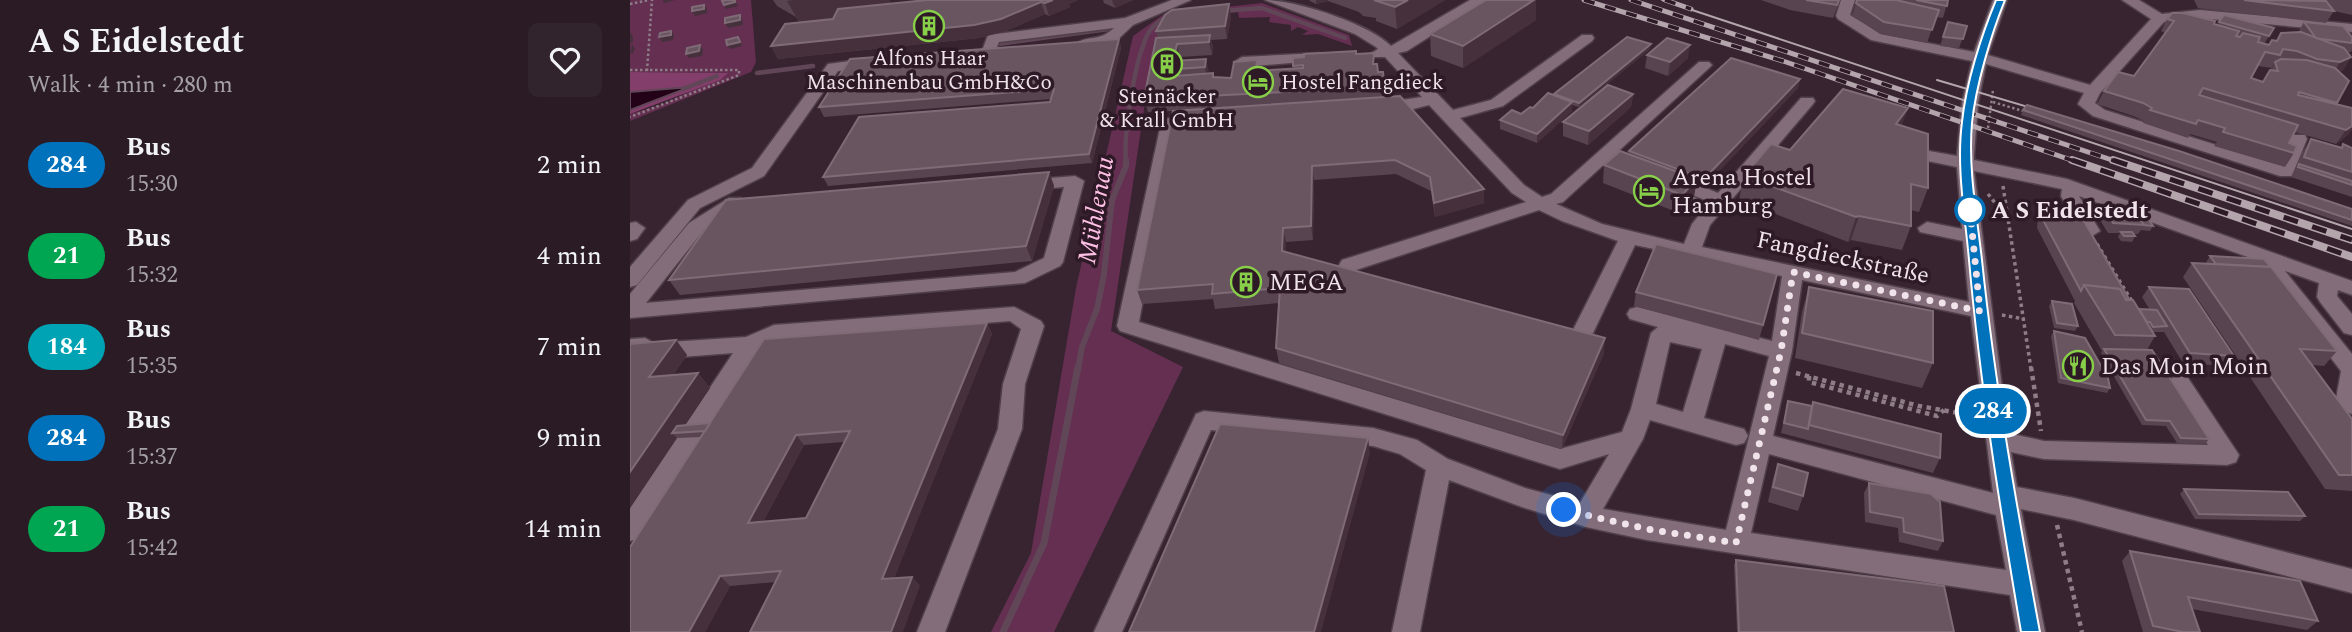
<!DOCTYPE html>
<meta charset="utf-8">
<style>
:root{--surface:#2a1b24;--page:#32242c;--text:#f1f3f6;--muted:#a5a1a6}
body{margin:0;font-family:Spectral,serif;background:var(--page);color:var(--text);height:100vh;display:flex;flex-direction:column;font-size:26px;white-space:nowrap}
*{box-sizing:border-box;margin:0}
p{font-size:23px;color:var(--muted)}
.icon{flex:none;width:38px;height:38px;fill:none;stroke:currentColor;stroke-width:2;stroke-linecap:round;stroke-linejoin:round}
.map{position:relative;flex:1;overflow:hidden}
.panel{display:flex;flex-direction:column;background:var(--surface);width:630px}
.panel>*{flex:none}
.badge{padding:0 14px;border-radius:23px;font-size:24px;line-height:46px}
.you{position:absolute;width:35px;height:35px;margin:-18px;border:5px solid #fff;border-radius:50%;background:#1a73e8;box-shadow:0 0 0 10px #1a73e833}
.map>.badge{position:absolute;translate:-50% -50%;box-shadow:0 0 0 4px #fff}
.round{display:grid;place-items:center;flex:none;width:74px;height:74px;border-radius:10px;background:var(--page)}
.headline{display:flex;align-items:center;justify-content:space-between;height:119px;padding:0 28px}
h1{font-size:33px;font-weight:700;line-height:52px}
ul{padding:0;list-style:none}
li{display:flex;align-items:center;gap:21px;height:91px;padding:0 28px}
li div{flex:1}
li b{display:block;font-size:26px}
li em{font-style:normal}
li .badge{min-width:77px;font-weight:700;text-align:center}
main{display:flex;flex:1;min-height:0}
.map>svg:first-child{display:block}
</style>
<main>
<section class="panel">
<div class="headline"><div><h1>A S Eidelstedt</h1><p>Walk · 4 min · 280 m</p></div><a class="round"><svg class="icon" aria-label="heart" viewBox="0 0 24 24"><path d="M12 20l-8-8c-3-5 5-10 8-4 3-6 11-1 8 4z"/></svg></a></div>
<ul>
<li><span class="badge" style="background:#0072bc;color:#fff">284</span><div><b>Bus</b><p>15:30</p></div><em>2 min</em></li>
<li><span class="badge" style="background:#00a651;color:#fff">21</span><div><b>Bus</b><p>15:32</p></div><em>4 min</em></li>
<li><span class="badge" style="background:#00a3b4;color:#fff">184</span><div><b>Bus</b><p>15:35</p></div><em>7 min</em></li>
<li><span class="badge" style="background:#0072bc;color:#fff">284</span><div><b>Bus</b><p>15:37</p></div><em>9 min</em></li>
<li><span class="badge" style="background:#00a651;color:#fff">21</span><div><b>Bus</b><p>15:42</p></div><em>14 min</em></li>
</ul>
</section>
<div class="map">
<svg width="1722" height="632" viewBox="0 0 1722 632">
<rect width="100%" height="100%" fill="#382430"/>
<g fill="#642f51">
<path d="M0,0H121L126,62L121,72L0,121V114L33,104L97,73L0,72Z"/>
<path d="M632,3L719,35L722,46L688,34L672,35L678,31L668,27L661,31V25L639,22L640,17L609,18L608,12L542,19L524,42L481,331L553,367L424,632H361L401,553L446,288L503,36L534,14Z"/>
</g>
<path fill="#843e6b" d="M0,72L98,73L90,80L0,114V110L57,88L0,92Z"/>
<path fill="#230218" stroke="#604657" stroke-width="2" d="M60,87L0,110V92Z"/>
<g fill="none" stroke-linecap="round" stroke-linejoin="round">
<g stroke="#604657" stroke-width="4.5">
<path d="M592,11L632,8L715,38"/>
<path d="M368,44L479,29"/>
<path d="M127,73L183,66"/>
<path d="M53,89L87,76"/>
<path d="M496,162C493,135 504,69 514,43C518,30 527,21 539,16"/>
</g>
<path stroke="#604657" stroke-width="6" d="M448,369L452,347L467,309L474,274L482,200L496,166V160"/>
<path stroke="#604657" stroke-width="7" d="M373,632L414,543L448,367"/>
<g stroke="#50404a" stroke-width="3">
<g id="minor">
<path d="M542,0H561L503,25L482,45L453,48L446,44C458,34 468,43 484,28L369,42L364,54L359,55L352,51L358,35L495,18Z"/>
<path d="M635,0C666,0 740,24 761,46L840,0H857L777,51L768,53L823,110L861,100L952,35H962L964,38L962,41L873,106L830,118L894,185L912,197L921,194L1069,62H1079L1082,65L1079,68L933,202L926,204L972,224L1054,244L1062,224L1080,202L1032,183L1029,179L1032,175H1044L1088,193L1171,98H1183L1185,101L1183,104L1080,225L1072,247L1339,302L1333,241L1290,232L1288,228L1297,222L1332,229L1327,167L1293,160L1290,156L1299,151L1327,156L1332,103L1342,61L1241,40L1208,19L1206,16L1211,0H1225L1220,15L1251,34L1344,52L1363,0H1377L1358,55L1460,85L1521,19L1492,0H1509L1532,14L1570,10L1722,24V32L1570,18L1534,22L1470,93L1465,103L1475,110L1650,165L1663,135H1675L1677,139L1662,176H1650L1463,116L1448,104L1454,93L1356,64L1348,103L1344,155V160L1437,179L1722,281V295L1708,290L1707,296L1722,314V335L1714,333L1690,302L1687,297L1689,283L1655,271L1722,354V414L1714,411L1706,399L1711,371L1626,260L1449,196L1470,231L1460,237L1453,235L1431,196L1432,189L1344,171L1378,433L1414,441L1578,445L1539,384L1542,378L1550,376L1558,378L1609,455L1606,462L1597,465L1414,459L1381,452L1387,487L1444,498L1722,569V593L1444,520L1391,509L1415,632H1387L1380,595L1017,540L956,527L892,507L819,480L790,632H762L796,470L770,454L743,446L581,430L492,632H464L566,414L574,411L743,428L787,440L818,459L895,488L950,503L979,454L930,469L490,331L487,326L532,119L570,115L578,120L570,125L545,126L509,322L930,449L992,432L1001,409L1021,333L1028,327L1000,319L997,314L1000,309L1007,307L1142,341L1152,276L1005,245L963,333L955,335L947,333L944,328L988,241L932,221L909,210L726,270H712L709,265L712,260L896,202L882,193L799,105L779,110H746L744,107L746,104L792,97L755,57H742L740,54L748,49L746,47L725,34ZM1172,280L1341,316L1363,493L1143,436L1162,351ZM1040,342L1072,349L1053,412L1026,404ZM1095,344L1139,356L1096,530L973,509L1013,439L1020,420L1106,445L1114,443L1118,436L1114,429L1074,418ZM1139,454L1366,515L1376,570L1121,533Z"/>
<path d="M690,53L697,57L695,60L612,67L604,62L612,57Z"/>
<path d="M243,58L248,60L251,63L248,66L208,71L134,176L70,208L7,285L0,287V267L58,200L122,168L198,64Z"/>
<path d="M445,176L454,181L433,262L430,266L395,283L0,318V294L59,223L99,198H111L114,202L108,211L73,231L16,303L385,272L414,258L434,187L396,190L387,185L396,180Z"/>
<path d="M6,222L15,228L7,239L0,241V223Z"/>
<path d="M384,307L411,321L414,326L395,384L392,429L315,632H287L368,429L373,384L391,329L380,321L148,339L128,349L9,538L0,541V508L103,353L11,360L0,355V339L15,338L24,343L116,337L144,325Z"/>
</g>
</g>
<g stroke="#8e7d87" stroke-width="2.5" stroke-dasharray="2.5 2.5" stroke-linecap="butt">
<path d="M0,4L19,0"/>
<path d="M0,70H109V75L0,117"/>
<path d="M17,71L22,0"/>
<path d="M1363,102L1396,112"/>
<path d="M1358,128L1363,90"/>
</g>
<g stroke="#8e7d87" stroke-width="3.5" stroke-dasharray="3.5 3.5" stroke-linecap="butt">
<path d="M1373,186L1401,369"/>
<path d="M1358,194L1377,218"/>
<path d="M1467,244L1503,303"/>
<path d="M1372,315L1394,319"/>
</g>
<g stroke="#8e7d87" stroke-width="4.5" stroke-dasharray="4.5 4.5" stroke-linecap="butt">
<path d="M1401,367L1411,431"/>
<path d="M1166,373L1289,406L1340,415"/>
<path d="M1179,376V382L1307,416L1314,410"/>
<path d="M1427,525L1452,632"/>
</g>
<use href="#minor" fill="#846d7a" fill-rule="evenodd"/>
<g stroke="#b4a5ad" stroke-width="2">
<path d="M1032,0L1722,229"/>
<path d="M1307,80L1415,112"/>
</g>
<g stroke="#b4a5ad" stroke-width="5">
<g id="rail-far1">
<path d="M954,0L1153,61L1447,162"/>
<path d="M1001,0L1488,162"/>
<path d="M1035,0L1061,9"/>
</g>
</g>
<g stroke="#b4a5ad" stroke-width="8">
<g id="rail">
<path d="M1442,160L1722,257"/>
<path d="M1483,160L1722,240"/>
</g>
</g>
<use href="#rail-far1" stroke="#2d1a26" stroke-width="3.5" stroke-dasharray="11" stroke-linecap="butt"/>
<use href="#rail" stroke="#2d1a26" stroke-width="5" stroke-dasharray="15" stroke-linecap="butt"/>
</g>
<g fill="#584450" fill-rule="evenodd">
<path d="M143,0H259L261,4L297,0H448L439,4L440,7L419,16L415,14L376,31L349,38L148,59L141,46L203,18L169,22L166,17L147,6Z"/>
<path d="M473,0H503L485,8L474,3Z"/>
<path d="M679,0H815L767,29L746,21V18L733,16L729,12L698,1L686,4L680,1Z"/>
<path d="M1131,0H1210L1203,18L1160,10Z"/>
<path d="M1227,0H1318L1313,18L1306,17L1297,43L1250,34L1222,15Z"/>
<path d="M1564,0H1722V15L1704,11L1696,23L1568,8Z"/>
<path d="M599,4L601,17L597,39L581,40L583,48L582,55L550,57V61L576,59L578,73H583L584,77L601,78L629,71L663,69V66L726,54L745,64L748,72L754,81L759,80L760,97L854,189V203L805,217L801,191L766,174L684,180L683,240L656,242L655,252L974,353L932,449L649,363L646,348L649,303L585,309L583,299L512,304L507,290L568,110L518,112L514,99L528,38L526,31Z"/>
<path d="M1594,15L1644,28L1634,44L1639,45L1670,32L1669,31L1674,22L1722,37V50L1721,52H1717L1721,57L1713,70L1709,72L1719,81L1706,104L1719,134L1706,144L1665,132L1659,143L1664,153L1655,167L1584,146L1587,142L1560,134L1558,138L1513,123L1514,121L1506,117L1467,104L1474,91L1504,76L1535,33L1531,31L1537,19L1587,25ZM1645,62L1633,82L1621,78L1628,66L1642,68Z"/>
<path d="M906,20L833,68L801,56L800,34Z"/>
<path d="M1318,22L1337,26L1329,48L1310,46Z"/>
<path d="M489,39L491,48L462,163L198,186L193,177L420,102L421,99L194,117L189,107Z"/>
<path d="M1020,49L949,107L942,105V111L907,143L870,129V120L891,114L924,96V94Z"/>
<path d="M1017,55L1058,58L1038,76L1015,68Z"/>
<path d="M1170,79L1168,88L1073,188L1066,186L1063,198L1072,201L1071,206L1065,215L1054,211V207L1049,213L973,183L974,165L998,154L999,151Z"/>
<path d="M1003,94L1001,107L958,145L933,136V122Z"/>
<path d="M1393,110L1722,209V226L1391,115Z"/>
<path d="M1681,139L1711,148L1713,144L1722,148V197L1661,177L1672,153Z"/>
<path d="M1160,150L1298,188L1289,212L1281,210V226L1272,250L1221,240L1218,242L1109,200L1114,176Z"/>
<path d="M419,172L424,186L402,261L50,295L39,280Z"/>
<path d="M1470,202L1509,217L1523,226L1520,231L1511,230L1508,234H1504L1505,236L1502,242L1491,241L1488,237L1490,233H1478L1465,212Z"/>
<path d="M1413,207L1499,299L1498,300L1509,309L1520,310L1512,297L1519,287L1604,356L1596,366L1553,363L1534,332H1523L1525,336L1517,350L1579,439L1575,444L1547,443L1536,426L1512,425L1471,354L1472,351L1444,303L1445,301L1407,228L1408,217Z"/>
<path d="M1580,256L1707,351L1694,366L1682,365L1722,419V491L1695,489L1553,277L1562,263L1575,264Z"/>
<path d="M1147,274L1129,340L1004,306L1006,292Z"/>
<path d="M1179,287L1303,363L1292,388L1165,358L1172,312Z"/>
<path d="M1422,301L1448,326L1445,331L1424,328L1419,306Z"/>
<path d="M357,323L362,334L264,578L282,577L290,586L146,582L100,586L75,632H0L71,437L47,438L0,508V344L46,340L57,355L43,375L68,373L80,388L55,425L80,423ZM214,442L176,518L133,522L174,445Z"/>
<path d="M1424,331L1480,388L1477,393L1428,383L1421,336Z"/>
<path d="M1158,401L1182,406L1183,402L1310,458L1303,473L1151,433Z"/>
<path d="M1148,464L1173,496L1168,511L1138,502L1143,479Z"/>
<path d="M1239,483L1313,541L1308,551L1269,542L1268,528L1235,522L1234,493Z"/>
<path d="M1554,489L1675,516L1670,521L1565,519L1550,494Z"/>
<path d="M1500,551L1688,621L1677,630L1562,609L1570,632H1513L1492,561Z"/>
<path d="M1106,560L1324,632H1107L1104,565Z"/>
</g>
<g fill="#45303c">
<path d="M33,0H45L34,3Z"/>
<path d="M105,0L108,6L96,9L94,5Z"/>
<path d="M163,0H259L263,7L242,13L169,22L157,1Z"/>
<path d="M423,0H448L439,4L440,7L419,16L415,3Z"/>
<path d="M482,0H503L485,8Z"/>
<path d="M686,0H698V1L686,4Z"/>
<path d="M778,0H815L767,29L765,7Z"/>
<path d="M904,0H906V20L833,68V46Z"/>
<path d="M411,2L415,14L376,31L349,38L148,59L141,46Z"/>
<path d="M599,4L601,17L597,39L595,26Z"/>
<path d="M74,5L77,9V13L65,16L62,11Z"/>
<path d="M110,15L112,19L113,25L98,28L95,23Z"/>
<path d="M41,31L44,35L43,40L32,42L29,37Z"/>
<path d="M0,32L3,37V42L0,43Z"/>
<path d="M580,35L583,48L582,55L579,42Z"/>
<path d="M108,37L112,46L100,49L97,45Z"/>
<path d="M489,39L491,48L462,163L459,154Z"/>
<path d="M2,44L5,49L3,53L0,54Z"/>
<path d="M547,44L550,57L548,68L547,69L550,82L545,76L543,61Z"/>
<path d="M1021,44L1020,49L949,107V103Z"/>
<path d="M70,45L73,50L72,56L59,58L56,54Z"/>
<path d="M1060,45L1058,58L1038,76L1040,62Z"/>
<path d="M1721,57L1713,70L1702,75L1710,62Z"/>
<path d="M576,59L579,72L577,80L575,67Z"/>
<path d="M1170,79L1168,88L1073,188L1074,179Z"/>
<path d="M1003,94L1001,107L958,145L959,131Z"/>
<path d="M942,102V111L907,143V134Z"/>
<path d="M1278,108L1270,131L1266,124Z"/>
<path d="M1722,126V130L1719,134L1706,144L1716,130Z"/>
<path d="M682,166L684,180L683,240L681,226Z"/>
<path d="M419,172L424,186L402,261L396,246Z"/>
<path d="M1067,179L1064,197L1049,213L1052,195Z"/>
<path d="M854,189V203L805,217L804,203Z"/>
<path d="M1072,201L1071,206L1065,215L1066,210Z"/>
<path d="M1229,216L1221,240L1218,242L1226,217Z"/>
<path d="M653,228L656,242L655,266L652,251Z"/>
<path d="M357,323L362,334L260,589L252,579Z"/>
<path d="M975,338L974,353L932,449L933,435Z"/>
<path d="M46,340L57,355L31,392L19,377Z"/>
<path d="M68,373L80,388L50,433H42L47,438L0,508V472Z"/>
<path d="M166,435L174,445L127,533L118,523Z"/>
<path d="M738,438L740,453L691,632H684Z"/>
<path d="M90,576L100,586L75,632H59Z"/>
<path d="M282,577L290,586L273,632H261Z"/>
</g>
<g fill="#695560" stroke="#7e6b76" stroke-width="2" fill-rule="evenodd">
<path d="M96,0H105V2L94,5L92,1Z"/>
<path d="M297,0H423L415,3L411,2L371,19L344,25L141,46L155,24L203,19L208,9Z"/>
<path d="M744,0H778L765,7Z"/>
<path d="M856,0H904L833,46L800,34Z"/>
<path d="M1176,0H1209L1207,5Z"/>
<path d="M1227,0H1266L1309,10L1302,30L1254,22L1226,3Z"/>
<path d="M1286,0H1318L1317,6Z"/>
<path d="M1614,0L1696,1L1704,11Z"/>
<path d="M599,4L595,26L526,31L535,15L542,10Z"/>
<path d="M74,5V9L62,11V7Z"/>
<path d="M1542,13H1553L1585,21L1584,24L1609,31L1606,36L1610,37L1613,33L1630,37L1628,42L1639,45L1642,40L1647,41L1651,33L1671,32L1714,48L1721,57L1710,62L1687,59L1667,51L1653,49L1650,55L1635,52L1621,78L1633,82L1640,70L1648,71L1645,62L1651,59L1677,60L1705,68L1719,81L1707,103L1669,92L1668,95L1722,108V126L1716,130L1573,88L1569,95L1668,125L1659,143L1667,146L1664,153L1593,132L1595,128L1568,120L1566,124L1520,110L1522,108L1513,103L1474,91L1488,72L1504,76L1544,21L1537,19Z"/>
<path d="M110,15V20L95,23V18Z"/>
<path d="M1594,15L1644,28L1639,36L1589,22Z"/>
<path d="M1318,22L1337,26L1333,39L1313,37Z"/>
<path d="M1674,22L1713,26L1722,37V43L1691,39L1686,38Z"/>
<path d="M41,31V35L29,37L30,33Z"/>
<path d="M580,35L579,42L547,44L543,61L576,59L575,67L547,69L545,76L583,73V77L601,78L604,62L627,60L626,71L673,68V65L663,66V58L674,57V54L726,51V54L744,53L743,64H747L748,72H753L754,81L759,80V87L514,99L526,38Z"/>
<path d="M108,37L110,42L97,45L96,40Z"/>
<path d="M997,37L1021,44L949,103L924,94Z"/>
<path d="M1037,38L1060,45L1040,62L1017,55Z"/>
<path d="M489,39L459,154L193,177L229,117L420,102L424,89L189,107L220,59Z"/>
<path d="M70,45L69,51L56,54L57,48Z"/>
<path d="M1101,58L1170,79L1074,179L999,151Z"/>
<path d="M978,85L1003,94L959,131L933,122Z"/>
<path d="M1213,89L1278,108L1266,124L1298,134V188L1281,184V226L1229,216L1226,217L1114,176L1141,144L1160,150Z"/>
<path d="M918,93L942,102L907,134L870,120L882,110L891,114L900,107L903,108Z"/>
<path d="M770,96L854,189L804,203L800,177L765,160L682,166L681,226L653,228L652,251L975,338L933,435L646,348L650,288L582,294L583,284L507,290L543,111Z"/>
<path d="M1397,105L1549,151L1722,209V220L1393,110Z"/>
<path d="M1681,139L1712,148L1713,144L1722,148V172L1674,157Z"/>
<path d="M990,151L1067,179L1052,195L974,165Z"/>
<path d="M1669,164L1722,181V185L1668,167Z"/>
<path d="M419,172L396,246L39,280L96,200Z"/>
<path d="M1061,197L1072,201L1066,210L1055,206Z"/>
<path d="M1470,202L1500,203L1514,225L1483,223Z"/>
<path d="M1413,207L1447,209L1499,299L1495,298L1490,289L1454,285L1451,291L1412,218Z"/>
<path d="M1509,217H1517L1523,226L1514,225Z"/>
<path d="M1491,232H1502L1505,236H1494Z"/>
<path d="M1026,244L1147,274L1133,325L1006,292Z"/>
<path d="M1580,256L1634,259L1645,272L1641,267L1586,264Z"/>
<path d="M1562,263L1641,267L1707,351L1670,349L1722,419V475H1709Z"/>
<path d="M1454,285L1490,289L1496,300H1503L1525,336L1485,335Z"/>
<path d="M1179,287L1303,311V363L1172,333Z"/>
<path d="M1519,287L1559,289L1604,356L1560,353Z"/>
<path d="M1422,301L1442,304L1448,326L1427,323Z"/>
<path d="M1509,309L1527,310L1537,326L1523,327L1520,322H1517Z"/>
<path d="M357,323L252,579L282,577L261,632H120L151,571L90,576L59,632H0V547L134,339ZM220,431L176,518L118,523L166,435Z"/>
<path d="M1424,331L1455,338L1478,378L1480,388L1431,378Z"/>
<path d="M46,340L19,377L68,373L0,472V344Z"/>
<path d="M1474,349L1522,350L1579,439L1551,438L1540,421L1516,420Z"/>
<path d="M1158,401L1182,406L1178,429L1154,423Z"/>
<path d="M1183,402L1311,434L1310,458L1179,425Z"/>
<path d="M80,423L75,431L42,433L47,426Z"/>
<path d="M590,424L738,438L684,632H499Z"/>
<path d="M1148,464L1178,473L1173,496L1143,487Z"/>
<path d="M1239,483L1301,494L1310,502L1313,541L1274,532L1273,518L1240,512Z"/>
<path d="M1554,489L1658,492L1675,516L1569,514Z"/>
<path d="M1500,551L1670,581L1688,621L1558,597L1570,632H1553L1523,626Z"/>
<path d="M1106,560L1314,586L1324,632H1109Z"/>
</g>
<path fill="#0072bc" stroke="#fff" stroke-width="2" d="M1366,0H1375C1361,35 1346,85 1342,123C1338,168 1347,215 1352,260C1365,385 1387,508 1410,632H1391C1370,508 1350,385 1339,260C1335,215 1326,167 1332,122C1336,83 1351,36 1366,0Z"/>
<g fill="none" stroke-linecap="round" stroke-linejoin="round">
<path stroke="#f0e3ea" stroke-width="7" stroke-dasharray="0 12.6" d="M934,510L1017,529L1106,543L1151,351L1163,272L1350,311L1340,210"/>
</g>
<defs>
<g id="building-ring" transform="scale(1.575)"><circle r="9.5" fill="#2d1a26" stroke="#88cf49" stroke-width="1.5"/><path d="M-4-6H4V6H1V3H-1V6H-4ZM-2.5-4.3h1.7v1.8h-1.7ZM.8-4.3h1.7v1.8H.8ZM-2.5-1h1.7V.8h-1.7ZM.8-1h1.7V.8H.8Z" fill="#88cf49"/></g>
<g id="hotel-ring" transform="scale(1.575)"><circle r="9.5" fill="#2d1a26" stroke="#88cf49" stroke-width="1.5"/><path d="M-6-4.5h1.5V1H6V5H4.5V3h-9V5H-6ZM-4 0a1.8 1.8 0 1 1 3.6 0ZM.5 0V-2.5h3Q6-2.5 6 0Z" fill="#88cf49"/></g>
<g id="restaurant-ring" transform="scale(1.575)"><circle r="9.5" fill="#2d1a26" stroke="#88cf49" stroke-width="1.5"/><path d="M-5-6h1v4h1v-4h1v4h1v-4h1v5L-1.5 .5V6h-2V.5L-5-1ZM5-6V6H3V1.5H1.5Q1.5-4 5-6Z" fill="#88cf49"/></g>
</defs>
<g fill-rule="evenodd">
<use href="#building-ring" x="299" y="26"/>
<use href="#building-ring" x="537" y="64"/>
<use href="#hotel-ring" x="628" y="82"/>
<use href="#hotel-ring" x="1019" y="191"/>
<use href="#building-ring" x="616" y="282"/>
<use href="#restaurant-ring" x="1448" y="366"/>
</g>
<circle fill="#fff" stroke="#0072bc" stroke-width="3.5" cx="1340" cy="210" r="14"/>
<g text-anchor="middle" stroke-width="7" stroke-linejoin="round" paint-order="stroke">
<g font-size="21" fill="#f0e3ea" stroke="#2d1a26">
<text x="299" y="65">Alfons Haar<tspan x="299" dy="24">Maschinenbau GmbH&amp;Co</tspan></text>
<text x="651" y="89" text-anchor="start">Hostel Fangdieck</text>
<text x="537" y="103">Steinäcker<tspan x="537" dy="24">&amp; Krall GmbH</tspan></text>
</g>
<g font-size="24" fill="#f0e3ea" stroke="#2d1a26" text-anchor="start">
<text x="1042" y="185">Arena Hostel<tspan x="1042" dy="28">Hamburg</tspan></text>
<text x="639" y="290">MEGA</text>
<text x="1471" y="374">Das Moin Moin</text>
</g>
<g font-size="24" font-weight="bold" fill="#f0e3ea" stroke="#2d1a26" text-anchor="start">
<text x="1361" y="218">A S Eidelstedt</text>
</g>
<g font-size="24" fill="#f0e3ea" stroke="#2d1a26">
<text transform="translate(1213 257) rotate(12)" y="8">Fangdieckstraße</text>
</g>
<g font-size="26" font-style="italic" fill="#ffc0e5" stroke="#2d1a26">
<text transform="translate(465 210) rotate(-80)" y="9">Mühlenau</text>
</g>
</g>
</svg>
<div class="you" style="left:934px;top:510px"></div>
<b class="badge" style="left:1363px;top:411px;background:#0072bc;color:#fff">284</b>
</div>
</main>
